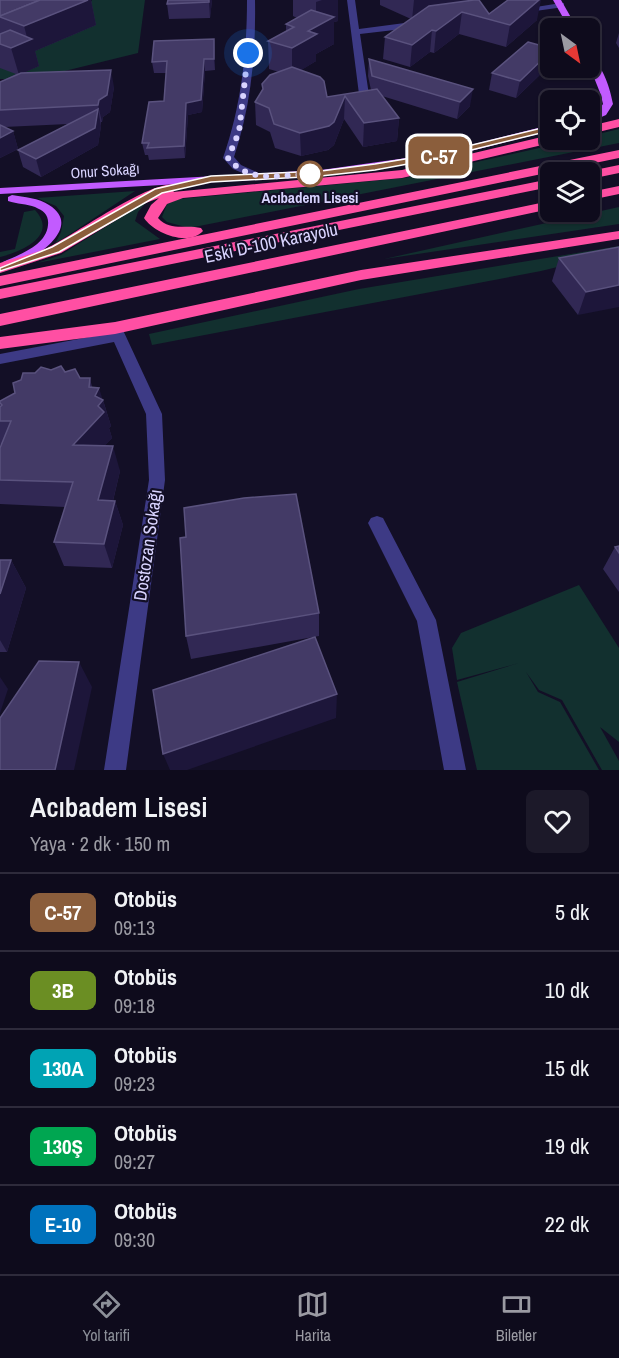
<!DOCTYPE html>
<html lang="tr">
<meta charset="utf-8">
<style>
:root{--surface:#0e0b1c;--page:#1c1929;--text:#f1f3f6;--muted:#9b9ba3;--line:#2e2b3b;--accent:#8c9099}
body{margin:0;font-family:"Archivo Narrow",sans-serif;background:var(--page);color:var(--text);height:100vh;display:flex;flex-direction:column;font-size:22px;white-space:nowrap}
*{box-sizing:border-box;margin:0}
p{font-size:20px;color:var(--muted)}
.icon{flex:none;width:33px;height:33px;fill:none;stroke:currentColor;stroke-width:2;stroke-linecap:round;stroke-linejoin:round}
.map{position:relative;height:770px;overflow:hidden}
.drawer{display:flex;flex-direction:column;background:var(--surface);flex:1}
.drawer>*{flex:none}
.badge{padding:0 12px;border-radius:9px;font-size:21px;line-height:39px}
.needle{width:39px;rotate:147deg}
.fabs{position:absolute;left:540px;top:18px;display:grid;gap:12px}
.fabs a{display:grid;place-items:center;width:60px;height:60px;border-radius:9px;background:var(--surface);box-shadow:0 2px 4px #0004,0 0 0 2px var(--line);font-size:30px}
.you{position:absolute;width:30px;height:30px;margin:-15px;border:4px solid #fff;border-radius:50%;background:#1a73e8;box-shadow:0 0 0 9px #1a73e833}
.map>.badge{position:absolute;translate:-50% -50%;box-shadow:0 0 0 3px #fff}
.round{display:grid;place-items:center;flex:none;width:63px;height:63px;border-radius:9px;background:var(--page)}
.head{display:flex;align-items:center;justify-content:space-between;height:102px;padding:0 30px}
h1{font-size:28px;font-weight:600;line-height:45px}
ul{padding:0;list-style:none}
li{display:flex;align-items:center;gap:18px;height:78px;padding:0 30px;border-top:2px solid var(--line)}
li div{flex:1}
li b{display:block;font-size:22px}
li em{font-style:normal}
li .badge{min-width:66px;font-weight:700;text-align:center}
.dock{display:flex;justify-content:space-around;align-items:center;height:84px;border-top:2px solid var(--line);background:var(--surface);font-size:16px;color:var(--muted)}
.dock a{display:grid;justify-items:center;gap:3px}
.dock .selected{color:var(--accent)}
.map>svg:first-child{display:block}
</style>
<div class="map">
<svg width="619" height="770" viewBox="0 0 619 770">
<rect width="100%" height="100%" fill="#130f26"/>
<g fill="#12302f">
<path d="M92,0H145L138,53L32,79H0V46L87,9Z"/>
<path d="M619,129V143L189,228L167,222L162,217L167,204L179,199L405,178L575,140H590V136Z"/>
<path d="M135,191L55,244L61,232L64,216L56,206L37,198Z"/>
<path d="M150,198L138,212L135,221L160,239L37,263L61,255Z"/>
<path d="M619,207V224L384,259Z"/>
<path d="M35,210C59,236 21,252 0,257V252L15,249L24,212Z"/>
<path d="M619,246V252L541,271L152,345L149,334L359,289Z"/>
<path d="M579,585L619,648V742L600,727L619,761V770H602L562,700L539,690L526,672L538,692L560,702L599,770H477L457,682L519,663L457,680L452,648L461,633Z"/>
</g>
<g fill="none" stroke-linecap="round" stroke-linejoin="round">
<g fill="#3d3a85" fill-rule="evenodd">
<path d="M247,0H255C256,54 251,106 234,157L241,165L263,175V179L259,180L233,169L223,158C241,107 247,54 247,0Z"/>
<path d="M347,0H355L359,29L420,21L424,24L420,27L360,34L370,102L365,105L360,102Z"/>
<path d="M561,3H564V7L521,13L517,10Z"/>
<path d="M115,323L122,328L162,414L165,480L126,770H104L149,480L146,414L114,342L0,364V354L110,333L108,328Z"/>
<path d="M377,516L383,518L436,620L466,770H444L417,621L368,523L371,518Z"/>
</g>
<g fill="#c25bff" fill-rule="evenodd">
<path d="M553,0H561L577,28H569Z"/>
<path d="M590,58C604,66 610,89 613,104L606,115L590,122V115L598,111L603,104C600,87 589,72 590,58Z"/>
<path d="M550,125V131L435,160L321,176L0,194V188L321,170L435,154Z"/>
<path d="M12,195C24,197 39,198 49,205C86,228 30,263 8,269L2,265L3,262C20,254 46,246 48,225C49,215 44,211 35,207C27,204 17,204 8,201V197Z"/>
</g>
<g fill="#ff4fa3" fill-rule="evenodd">
<path d="M619,119V127L590,134V126Z"/>
<path d="M550,135V140H556L555,142L402,178L183,198L167,204L158,218C171,232 185,224 201,228L203,231C188,247 154,233 144,218L151,205L159,198L143,204L61,253L0,273V263C17,257 37,254 53,245C77,233 152,179 176,185L178,188L173,192L402,170Z"/>
<path d="M619,150V158L0,286V276Z"/>
<path d="M619,165V173L590,179V172H585Z"/>
<path d="M550,179V187L0,299V289Z"/>
<path d="M619,186V194L590,200V192Z"/>
<path d="M550,201V209L0,326V314Z"/>
<path d="M619,231V239L361,280L115,334L0,349V337L115,322L361,270Z"/>
</g>
</g>
<g fill="#312854">
<path d="M0,0H91L96,25L35,51L39,66L25,72L114,87L110,112L103,117L102,122H101V126L98,145L41,177L23,167L18,150L68,124L4,127L13,131L18,149L0,158V82L16,74L0,68Z"/>
<path d="M168,0H212L210,18L169,19L167,4Z"/>
<path d="M293,0H338V21L334,22V44L316,54V61L301,70L327,97L371,90L368,76L369,59L470,106L457,119L382,96L399,118L397,141L363,147L344,119L334,145L328,150L301,156L275,148L270,132L256,125L255,102L279,72L269,69L268,41L286,31V24L297,18L293,16Z"/>
<path d="M380,0H470L489,14L537,20L506,47L459,34L434,53L430,52L410,67L383,59L385,37L411,19L380,5Z"/>
<path d="M619,33V48L616,43Z"/>
<path d="M215,50V70L205,71L202,112L188,115L185,158L149,160L148,155H145L142,143L164,101L166,73H154L152,62Z"/>
<path d="M550,65L516,98L489,90L492,73Z"/>
<path d="M619,247L578,315L552,281L559,258Z"/>
<path d="M65,372L80,378H90L92,387L103,400L111,426L109,428L112,438L104,446L120,471L113,501H115L123,525L112,568L64,566L54,542L65,507L0,504V448L1,446L0,444V401Z"/>
<path d="M619,546V592L603,569L615,547Z"/>
<path d="M0,560H11L26,588L7,652H0Z"/>
<path d="M319,613V636L191,659L186,636Z"/>
</g>
<g fill="#1d163a">
<path d="M88,0H91L96,25L35,51L39,66L19,75L11,48L28,41L24,26Z"/>
<path d="M209,0H212L210,18L209,2Z"/>
<path d="M322,0H338V21L334,22V44L316,54V61L292,76V48L308,31L316,27V2Z"/>
<path d="M414,0H470L468,12H462L459,34L434,53L436,31L412,20Z"/>
<path d="M539,0H541L537,20L506,47L510,25Z"/>
<path d="M432,30L430,52L410,67L412,45Z"/>
<path d="M214,39L215,50V70L214,59Z"/>
<path d="M550,52V65L516,98L520,81Z"/>
<path d="M204,59L205,71L202,112L188,115L185,158L184,146L186,103Z"/>
<path d="M111,70L114,87L110,112L103,117L102,122L98,105L99,100Z"/>
<path d="M473,89L470,106L457,119L460,102Z"/>
<path d="M345,96L344,119L334,145L328,150L301,156L300,133Z"/>
<path d="M98,109L101,126L98,145L41,177L36,159Z"/>
<path d="M399,118L397,141L363,147L364,123Z"/>
<path d="M13,131L18,149L0,158V138Z"/>
<path d="M619,285V307L578,315L586,292Z"/>
<path d="M99,388L111,426L109,428L112,438L82,470L73,445Z"/>
<path d="M113,446L120,471L107,525L98,500Z"/>
<path d="M115,501L123,525L112,568L104,544Z"/>
<path d="M11,560L26,588L7,652L0,640V594Z"/>
<path d="M79,662L92,687L74,770H55Z"/>
<path d="M0,677L8,689L0,713Z"/>
<path d="M337,694L336,718L187,770H170L163,754Z"/>
</g>
<g fill="#433a66" stroke="#5a527e" stroke-width="1.5">
<path d="M0,0H40L0,16Z"/>
<path d="M40,0H88L24,26L0,17V16Z"/>
<path d="M168,0H209V2L167,4Z"/>
<path d="M474,0H479L489,14L508,0H539L510,25L462,12L436,31L432,30L412,45L385,37L429,6Z"/>
<path d="M311,10L334,17L308,31L317,34L292,48L268,41L294,27L286,24Z"/>
<path d="M10,30L32,39L11,48L0,44V34Z"/>
<path d="M214,39V59H204L201,100L186,103L184,146L147,148L149,143H142L149,102L164,101L167,61L152,62L154,41Z"/>
<path d="M528,42L550,48V52L520,81L492,73Z"/>
<path d="M369,59L473,89L460,102L372,76Z"/>
<path d="M292,67L320,77L324,81L327,97L377,89L399,118L364,123L345,96L334,122L329,126L300,133L274,124L269,108L255,102L263,89L262,84L270,75Z"/>
<path d="M111,70L107,95L99,100L98,105L0,110V82L21,73Z"/>
<path d="M98,109L95,128L36,159L18,150Z"/>
<path d="M0,125L13,131L0,138Z"/>
<path d="M619,247V285L586,292L559,258Z"/>
<path d="M61,366L65,372L75,369L80,378H90L89,387L99,388L95,396L103,400L98,406L104,412L73,445L113,446L98,500L115,501L104,544L54,542L73,482L0,480V448L11,421H0V407L2,405L0,403V401L15,393L13,383L21,380L23,373H35L41,367L51,370Z"/>
<path d="M296,494L319,613L186,636L180,538L186,537L184,508L244,498Z"/>
<path d="M619,546V553L615,547Z"/>
<path d="M0,560H11L0,594Z"/>
<path d="M315,637L337,694L163,754L153,690Z"/>
<path d="M39,661L79,662L55,770H0V718Z"/>
</g>
<path fill="#8b5e3c" stroke="#fff" stroke-width="1.5" d="M550,126L553,130L435,159L375,170L321,176L211,182L162,193L59,252L0,271V268L52,247L155,189L211,176L321,171L375,164L435,154Z"/>
<g fill="none" stroke-linecap="round" stroke-linejoin="round">
<path stroke="#d9d4ff" stroke-width="6" stroke-dasharray="0 10.8" d="M248,53L239,132L228,158C249,184 281,175 310,174"/>
</g>
<circle fill="#fff" stroke="#8b5e3c" stroke-width="3" cx="310" cy="174" r="12"/>
<g text-anchor="middle" stroke-width="4.5" stroke-linejoin="round" paint-order="stroke">
<g font-size="15" fill="#d9d4ff" stroke="#130f26">
<text transform="translate(105 171) rotate(-4)" y="5">Onur Sokağı</text>
</g>
<g font-size="15" font-weight="bold" fill="#d9d4ff" stroke="#130f26">
<text x="310" y="203">Acıbadem Lisesi</text>
</g>
<g font-size="18" fill="#d9d4ff" stroke="#130f26">
<text transform="translate(271 243) rotate(-12)" y="6">Eski D-100 Karayolu</text>
<text transform="translate(148 545) rotate(-82)" y="6">Dostozan Sokağı</text>
</g>
</g>
</svg>
<div class="fabs">
<a><svg class="needle" viewBox="-14 -14 28 28"><path d="M0-13l5 13h-10z" fill="#e53935"/><path d="M0 13l5-13h-10z" fill="#9b9ba3"/></svg></a>
<a><svg class="icon" aria-label="locate" viewBox="0 0 24 24"><circle cx="12" cy="12" r="6"/><path d="M12 2v4M12 18v4M2 12h4M18 12h4"/></svg></a>
<a><svg class="icon" aria-label="layers" viewBox="0 0 24 24"><path d="M12 4l9 5-9 5-9-5zM3 14l9 5 9-5"/></svg></a>
</div>
<div class="you" style="left:248px;top:53px"></div>
<b class="badge" style="left:439px;top:156px;background:#8b5e3c;color:#fff">C-57</b>
</div>
<section class="drawer">
<div class="head"><div><h1>Acıbadem Lisesi</h1><p>Yaya · 2 dk · 150 m</p></div><a class="round"><svg class="icon" aria-label="heart" viewBox="0 0 24 24"><path d="M12 20l-8-8c-3-5 5-10 8-4 3-6 11-1 8 4z"/></svg></a></div>
<ul>
<li><span class="badge" style="background:#8b5e3c;color:#fff">C-57</span><div><b>Otobüs</b><p>09:13</p></div><em>5 dk</em></li>
<li><span class="badge" style="background:#6b8e23;color:#fff">3B</span><div><b>Otobüs</b><p>09:18</p></div><em>10 dk</em></li>
<li><span class="badge" style="background:#00a3b4;color:#fff">130A</span><div><b>Otobüs</b><p>09:23</p></div><em>15 dk</em></li>
<li><span class="badge" style="background:#00a651;color:#fff">130Ş</span><div><b>Otobüs</b><p>09:27</p></div><em>19 dk</em></li>
<li><span class="badge" style="background:#0072bc;color:#fff">E-10</span><div><b>Otobüs</b><p>09:30</p></div><em>22 dk</em></li>
</ul>
</section>
<nav class="dock">
<a class="selected"><svg class="icon" aria-label="directions" viewBox="0 0 24 24"><path d="M12 3l9 9-9 9-9-9zM9 14v-3h6M13 9l2 2-2 2"/></svg>Yol tarifi</a>
<a><svg class="icon" aria-label="map" viewBox="0 0 24 24"><path d="M3 6l6-2 6 2 6-2v14l-6 2-6-2-6 2zM9 4v14M15 6v14"/></svg>Harita</a>
<a><svg class="icon" aria-label="tickets" viewBox="0 0 24 24"><path d="M3 7h18v10H3zM15 7v10"/></svg>Biletler</a>
</nav>
